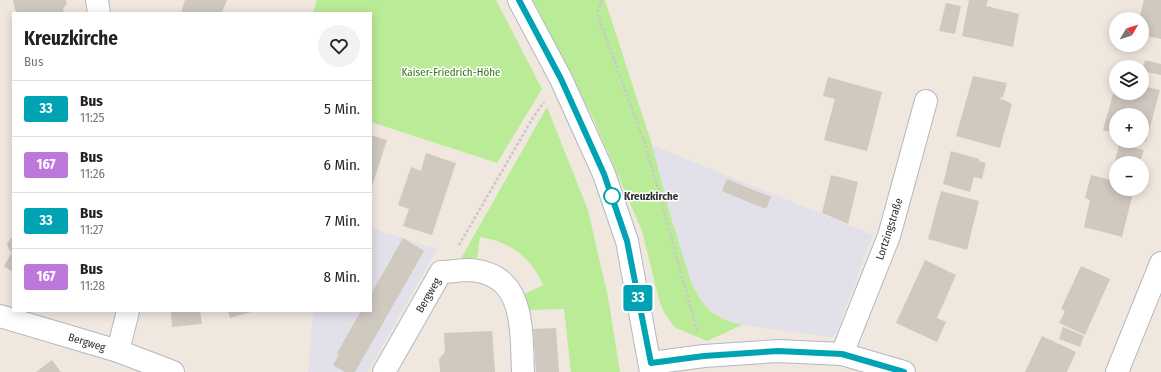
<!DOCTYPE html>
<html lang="de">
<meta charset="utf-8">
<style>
:root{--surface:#fff;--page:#f2f2f2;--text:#222;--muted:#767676;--line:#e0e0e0}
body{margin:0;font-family:"Fira Sans Condensed",sans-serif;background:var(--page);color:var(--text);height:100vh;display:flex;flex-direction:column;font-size:15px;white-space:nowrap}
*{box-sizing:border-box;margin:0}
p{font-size:13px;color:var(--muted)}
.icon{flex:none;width:22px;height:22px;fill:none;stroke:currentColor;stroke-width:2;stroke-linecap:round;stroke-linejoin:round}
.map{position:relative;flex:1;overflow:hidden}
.drawer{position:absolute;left:12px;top:12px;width:360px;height:300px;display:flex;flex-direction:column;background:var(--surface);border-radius:0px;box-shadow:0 2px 10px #0003}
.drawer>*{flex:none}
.badge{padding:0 8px;border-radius:3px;font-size:14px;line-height:26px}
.needle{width:26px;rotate:51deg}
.buttons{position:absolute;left:1109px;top:12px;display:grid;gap:8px}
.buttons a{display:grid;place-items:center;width:40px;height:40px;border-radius:50%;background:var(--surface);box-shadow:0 2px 10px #0003;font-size:20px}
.map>.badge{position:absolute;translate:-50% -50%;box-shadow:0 0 0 2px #fff}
.round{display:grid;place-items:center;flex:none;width:42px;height:42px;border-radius:21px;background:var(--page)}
.head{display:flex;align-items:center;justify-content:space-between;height:68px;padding:0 12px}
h1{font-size:19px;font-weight:700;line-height:30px}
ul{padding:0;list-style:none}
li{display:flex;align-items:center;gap:12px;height:56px;padding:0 12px;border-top:1px solid var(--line)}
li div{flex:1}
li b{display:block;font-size:15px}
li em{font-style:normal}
li .badge{min-width:44px;font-weight:700;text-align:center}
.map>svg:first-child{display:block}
</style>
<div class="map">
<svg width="1161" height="372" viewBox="0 0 1161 372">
<rect width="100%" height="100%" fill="#f0e8df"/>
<g fill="#e2e0e8">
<path d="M652,145L873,235L836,333L830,337L742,325L725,320L711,312L700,299L691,282L670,214Z"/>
<path d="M371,228L437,249L367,372H308L313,311H371Z"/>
</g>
<g fill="#baec97">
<path d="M317,0H496L542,89L497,163L371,122V13H313Z"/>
<path d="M533,0H605L652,145L670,214L691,282L700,299L711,312L725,320L742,325L707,341L674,327L664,312L659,300L642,231L593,118Z"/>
<path d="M547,107L588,210L608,297L620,372H571L564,309L530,310L524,294L543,285C531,257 509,241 480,237L477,258L460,260Z"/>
</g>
<g fill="#cfc9c0">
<path d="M13,0H66L67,4L63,8L64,13H18L15,10Z"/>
<path d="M185,0H227L222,13H181Z"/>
<path d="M969,0H988L986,6L1019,14L1013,47L962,36Z"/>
<path d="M1144,0H1161V39L1142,35V19H1139Z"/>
<path d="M946,3L961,6L955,34L939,31Z"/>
<path d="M1145,60L1161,64V75L1142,71Z"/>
<path d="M973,76L1007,83L1003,97H1001L1000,101L1002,99L1012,104L1000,148L956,136Z"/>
<path d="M828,77L882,92L867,151L824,140L835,99L823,96Z"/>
<path d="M1116,83V93H1142V86L1160,90L1146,142L1142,141V115H1116V134L1103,130Z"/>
<path d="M371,135L387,140L371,189Z"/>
<path d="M1119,144L1144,150L1140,163H1116V189H1134L1122,237L1084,227L1090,200L1085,198L1091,175L1111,180Z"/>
<path d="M951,151L979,159V161L986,163L982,179L974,177L970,192L943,184Z"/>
<path d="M426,153L456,163L432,235L403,226L409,209L398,205L411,167L421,171Z"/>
<path d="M831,175L858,182L848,224L822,213Z"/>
<path d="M727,179L771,197L766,209L722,191Z"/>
<path d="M941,191L979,201L967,250L928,239Z"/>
<path d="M11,238H13V272L4,266L12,252L9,250L7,244Z"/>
<path d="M403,238L424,251L355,372H345L333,365L339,355L337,353L361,311H371V294Z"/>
<path d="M925,260L956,275L937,318L946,322L937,342L896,323Z"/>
<path d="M1081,266L1110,279L1085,335L1059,323L1065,311L1061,309Z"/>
<path d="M171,311H200L202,324L172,327Z"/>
<path d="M228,311H255L230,318Z"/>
<path d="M1063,327L1084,336L1080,347L1059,339Z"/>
<path d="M556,328L559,372H536L533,329Z"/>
<path d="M492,331L495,372H440L439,359L445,352L444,333Z"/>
<path d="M1042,336L1076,352L1067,372H1025Z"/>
<path d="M52,360L61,372H36Z"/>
</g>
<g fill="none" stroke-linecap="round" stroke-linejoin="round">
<g stroke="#b3b7c2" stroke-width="24">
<g id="minor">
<path d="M97,0L99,13"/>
<path d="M519,0L561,79L604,174L627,241L651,372"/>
<path d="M0,316L118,351L173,372"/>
<path d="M118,351L128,311"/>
<path d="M842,354L889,236L926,101"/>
<path d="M651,363L704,356L778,351L842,354L904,372"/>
<path d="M384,372L441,272C450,272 460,270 469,270C526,273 521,330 523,372"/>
<path d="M1117,372L1161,263"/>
</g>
</g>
<g stroke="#c9c9c9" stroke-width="2.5" stroke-dasharray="3 2" stroke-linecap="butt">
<path d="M602,0L597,13L646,147L698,333"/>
<path d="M459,245L534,116L544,102"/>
</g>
<use href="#minor" stroke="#fff" stroke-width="22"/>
</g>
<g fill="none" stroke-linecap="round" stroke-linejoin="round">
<g stroke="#fff" stroke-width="9">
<path id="line" d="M519,0L561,79L604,174L627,241L651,363L704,356L778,351L842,354L904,372"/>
</g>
<use href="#line" stroke="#00a3b4" stroke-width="6"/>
</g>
<circle fill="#fff" stroke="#00a3b4" stroke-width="2" cx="612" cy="196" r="8"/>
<g text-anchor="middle" stroke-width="3" stroke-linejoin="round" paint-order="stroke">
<g font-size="11" fill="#2f7513" stroke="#fff">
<text x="451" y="76">Kaiser-Friedrich-Höhe</text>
</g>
<g font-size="11" font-weight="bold" fill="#2e2e2e" stroke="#fff" text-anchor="start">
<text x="624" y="200">Kreuzkirche</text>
</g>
<g font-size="11" fill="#2e2e2e" stroke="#fff">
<text transform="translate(889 229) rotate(-72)" y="4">Lortzingstraße</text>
<text transform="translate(428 295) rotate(-60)" y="4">Bergweg</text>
<text transform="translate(87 342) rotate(17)" y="4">Bergweg</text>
</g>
</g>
</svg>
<div class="buttons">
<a><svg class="needle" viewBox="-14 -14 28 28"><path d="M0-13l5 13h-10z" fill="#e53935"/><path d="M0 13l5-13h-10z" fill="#767676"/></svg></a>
<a><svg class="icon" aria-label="layers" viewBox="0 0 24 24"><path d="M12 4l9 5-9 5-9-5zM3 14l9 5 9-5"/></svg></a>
<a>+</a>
<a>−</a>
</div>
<b class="badge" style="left:638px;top:298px;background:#00a3b4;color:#fff">33</b>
<section class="drawer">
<div class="head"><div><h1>Kreuzkirche</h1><p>Bus</p></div><a class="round"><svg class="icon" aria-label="heart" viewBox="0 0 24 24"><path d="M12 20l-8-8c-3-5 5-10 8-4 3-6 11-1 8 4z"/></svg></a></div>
<ul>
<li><span class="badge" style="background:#00a3b4;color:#fff">33</span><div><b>Bus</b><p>11:25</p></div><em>5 Min.</em></li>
<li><span class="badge" style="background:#bd76da;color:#fff">167</span><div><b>Bus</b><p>11:26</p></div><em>6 Min.</em></li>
<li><span class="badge" style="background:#00a3b4;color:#fff">33</span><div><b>Bus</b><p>11:27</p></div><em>7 Min.</em></li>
<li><span class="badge" style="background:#bd76da;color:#fff">167</span><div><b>Bus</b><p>11:28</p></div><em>8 Min.</em></li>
</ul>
</section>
</div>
